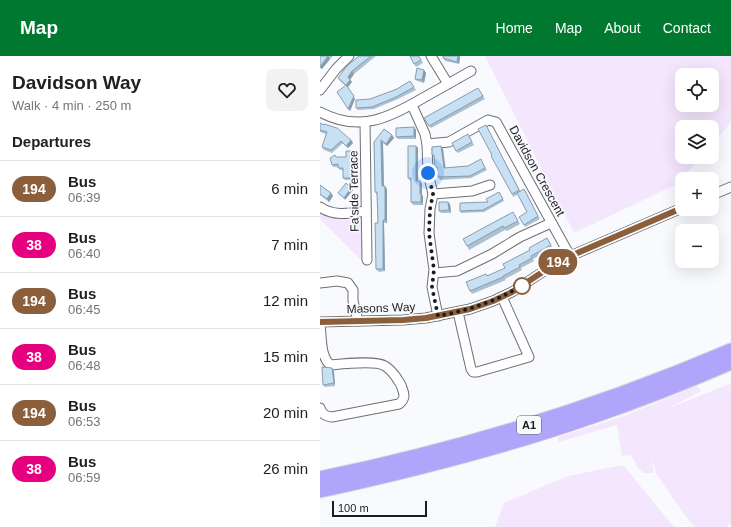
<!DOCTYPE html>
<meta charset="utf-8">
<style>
:root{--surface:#fff;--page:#f2f2f2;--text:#202124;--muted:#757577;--line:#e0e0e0;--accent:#00782f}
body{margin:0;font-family:Helvetica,sans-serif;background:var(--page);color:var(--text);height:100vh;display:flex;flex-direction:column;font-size:15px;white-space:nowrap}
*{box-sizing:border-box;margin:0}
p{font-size:13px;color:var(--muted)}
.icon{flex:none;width:22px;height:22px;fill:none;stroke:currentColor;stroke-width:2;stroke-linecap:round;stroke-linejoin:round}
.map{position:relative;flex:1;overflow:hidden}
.panel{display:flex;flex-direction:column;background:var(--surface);width:320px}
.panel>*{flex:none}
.badge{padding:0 8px;border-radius:13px;font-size:14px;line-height:26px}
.buttons{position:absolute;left:355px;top:12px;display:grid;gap:8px}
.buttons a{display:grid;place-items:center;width:44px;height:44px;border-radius:8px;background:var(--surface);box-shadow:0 4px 16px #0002;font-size:20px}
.scale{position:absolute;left:12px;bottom:10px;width:95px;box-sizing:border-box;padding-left:4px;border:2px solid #1b1c1d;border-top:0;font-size:11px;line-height:14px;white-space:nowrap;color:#1b1c1d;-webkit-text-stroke:3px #f8fafd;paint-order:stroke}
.you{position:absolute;width:20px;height:20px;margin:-10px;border:3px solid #fff;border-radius:50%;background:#1a73e8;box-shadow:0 0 0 6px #1a73e833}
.map>.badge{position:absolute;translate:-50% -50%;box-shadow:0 0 0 2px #fff}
h2{padding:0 12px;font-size:15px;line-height:36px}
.round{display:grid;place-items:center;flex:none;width:42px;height:42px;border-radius:8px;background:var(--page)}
.headline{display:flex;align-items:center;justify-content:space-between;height:68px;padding:0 12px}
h1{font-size:19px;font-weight:700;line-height:30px}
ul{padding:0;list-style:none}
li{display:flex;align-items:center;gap:12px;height:56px;padding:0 12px;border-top:1px solid var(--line)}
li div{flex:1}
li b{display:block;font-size:15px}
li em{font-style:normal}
li .badge{min-width:44px;font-weight:700;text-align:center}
header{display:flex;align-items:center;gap:24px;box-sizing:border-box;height:56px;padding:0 20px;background:var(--accent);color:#fff}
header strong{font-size:19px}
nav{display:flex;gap:22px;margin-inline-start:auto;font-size:14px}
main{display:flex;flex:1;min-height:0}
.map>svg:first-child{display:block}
</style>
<header>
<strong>Map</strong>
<nav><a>Home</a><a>Map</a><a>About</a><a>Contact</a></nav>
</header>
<main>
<section class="panel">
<div class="headline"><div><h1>Davidson Way</h1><p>Walk · 4 min · 250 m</p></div><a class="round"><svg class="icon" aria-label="heart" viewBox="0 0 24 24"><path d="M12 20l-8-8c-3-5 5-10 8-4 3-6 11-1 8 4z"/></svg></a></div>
<h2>Departures</h2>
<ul>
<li><span class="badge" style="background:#8b5e3c;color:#fff">194</span><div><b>Bus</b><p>06:39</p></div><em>6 min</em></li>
<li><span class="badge" style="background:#e6007e;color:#fff">38</span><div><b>Bus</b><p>06:40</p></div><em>7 min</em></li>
<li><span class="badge" style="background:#8b5e3c;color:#fff">194</span><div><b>Bus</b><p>06:45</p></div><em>12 min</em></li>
<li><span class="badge" style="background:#e6007e;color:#fff">38</span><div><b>Bus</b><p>06:48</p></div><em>15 min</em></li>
<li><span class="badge" style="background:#8b5e3c;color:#fff">194</span><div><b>Bus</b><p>06:53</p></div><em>20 min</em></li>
<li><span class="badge" style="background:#e6007e;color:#fff">38</span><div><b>Bus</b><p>06:59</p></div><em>26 min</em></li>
</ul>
</section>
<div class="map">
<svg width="411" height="471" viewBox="0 0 411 471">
<rect width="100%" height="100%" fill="#f8fafd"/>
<g fill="#f4e6fd" fill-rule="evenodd">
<path d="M165,0H411V66L392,88V71H362V101H381L357,128L254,177ZM362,19H392V49H362Z"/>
<path d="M0,155L37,159L42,163L44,207L0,163Z"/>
<path d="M409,328L411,330V467L407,471H375L367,462L337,419L331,402L334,417H324L319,413L311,399L302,400L297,369L238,386V381L304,360L377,330L381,335L347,353Z"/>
<path d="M303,409L354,471H175L184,447L248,420Z"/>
</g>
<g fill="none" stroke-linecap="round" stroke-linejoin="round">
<g stroke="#6f7073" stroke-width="11">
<g id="minor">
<path d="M111,0L128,28"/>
<path d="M0,34L16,13L29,0"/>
<path d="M92,49L105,78L107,88L108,117L113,138L110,153L109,177L114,214L112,231L118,260"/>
<path d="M0,56C39,77 69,62 103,42C119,33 135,24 151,15"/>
<path d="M45,66L47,204"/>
<path d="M107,88L129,86L168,64L176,66L250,200"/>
<path d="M113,138L152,135L170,129"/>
<path d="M392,139L411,131"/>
<path d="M0,151C14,161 31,157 46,155"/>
<path d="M114,217L137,215L172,198L200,181L231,167"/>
<path d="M0,227L17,225L28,227L33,234V245L38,265"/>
<path d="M138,256L151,313L153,316H157L209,301L182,241"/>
<path d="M0,266L83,264L106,262L150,253L173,245L192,236L241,204L362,152"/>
<path d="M0,269C2,283 0,299 10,309C21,308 56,304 65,310C70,313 73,317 76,321C78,325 81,327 82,332C85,339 85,343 79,348L12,361C5,360 2,358 0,352"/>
</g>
</g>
<g stroke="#d6d6d6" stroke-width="15">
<g id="highway">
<path d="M0,422C141,393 278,351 411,294"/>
<path d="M0,435C92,415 183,392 272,361C319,345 365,327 411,307"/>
</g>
</g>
<use href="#minor" stroke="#fff" stroke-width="9"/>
<use href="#highway" stroke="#b0a4fb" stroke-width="13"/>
</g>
<g fill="#abc1d2">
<path d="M0,0H13L10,3L2,13L0,12Z"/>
<path d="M39,0H56L34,18L30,23L32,26L28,31L35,43L30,55L26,30L20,25L18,22Z"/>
<path d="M99,0L103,7L96,11L94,8Z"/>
<path d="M123,0H140V1L139,8L125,5L123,2Z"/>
<path d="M104,14L106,17L104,27L97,25L95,23Z"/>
<path d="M90,25L96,34L78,43L54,53L38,54L36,52L50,43L77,33Z"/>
<path d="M160,35L165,43L111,72L109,70Z"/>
<path d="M0,67L31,84L33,87L28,92L23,87L12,97L4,94L2,91L6,78L0,76Z"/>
<path d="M166,69L200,135L206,136L220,163L205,171L204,169L207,156L198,138L193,141L192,138L172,99Z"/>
<path d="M94,71L96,74V83H78L76,81Z"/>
<path d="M148,78L154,89L138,97L136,95Z"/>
<path d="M72,79L74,82L67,90L63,87L64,130L67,133V167H64L65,215L59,216L56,213L58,167L57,139L55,136L54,86Z"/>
<path d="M96,90L98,92V125H100L102,128V139L103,140V149H93L91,146V125H90L88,122Z"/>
<path d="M123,93L125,112L148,110L162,106L167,114L151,122L120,124L118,121L117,113H116L115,111L114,101L112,99Z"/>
<path d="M33,95L35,98V124H25L23,122V114H20L18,111H13L12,109L16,101H26Z"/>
<path d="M0,129L11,137L13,140L9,146L0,139Z"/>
<path d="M179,136L184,145L164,156L141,157L140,155L168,146Z"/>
<path d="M128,146L130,148L131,157H121L119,155Z"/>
<path d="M195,159L200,168L187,175L185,174L149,194L147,190Z"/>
<path d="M227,182L233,192L213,203L214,205L201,212L202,214L185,223L186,224L152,238L150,235L166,218L167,220L185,212Z"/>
<path d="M12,312L14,315L15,330L5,331L3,329Z"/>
</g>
<g fill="#8b9dab">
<path d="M8,0L10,3L2,13L0,11Z"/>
<path d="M138,0H140V1L139,8L137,6Z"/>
<path d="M104,14L106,17L104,27L102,24Z"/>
<path d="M32,15L34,18L30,24L28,21Z"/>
<path d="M30,24L32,26L28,31L26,29Z"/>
<path d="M26,29L35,43L30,55L28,53Z"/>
<path d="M166,69L167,71L201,137L199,134Z"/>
<path d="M94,71L96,74V83L94,80Z"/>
<path d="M72,79L74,82L67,90L66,88Z"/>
<path d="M31,84L33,87L28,92L26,90Z"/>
<path d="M61,84L63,87L64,133L62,130Z"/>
<path d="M96,90L98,92V128L96,125Z"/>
<path d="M121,90L123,93L126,115L124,112Z"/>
<path d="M33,95L35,98V124L33,122Z"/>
<path d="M100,125L102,128V139L103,140V149L101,146L100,138Z"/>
<path d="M65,130L67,133V167L65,164Z"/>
<path d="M31,132L33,134L25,144L24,142Z"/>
<path d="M11,137L13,140L9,146L7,143Z"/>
<path d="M128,146L130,148L131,157L129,154Z"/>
<path d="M63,164L64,167L65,215L63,213Z"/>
<path d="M12,312L14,315L15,330L14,327Z"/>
</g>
<g fill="#c7e0f4" stroke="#8b9dab">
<path d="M0,0H8L0,11Z"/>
<path d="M39,0H51L32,15L28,21L30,24L26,29L18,22L27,10Z"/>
<path d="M90,0H98L101,4L94,8Z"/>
<path d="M123,0H138L137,6L123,2Z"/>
<path d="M97,12L104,14L102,24L95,23Z"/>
<path d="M90,25L94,31L76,41L52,51L36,52V44L50,43L77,33Z"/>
<path d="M26,29L34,40L28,53L17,36Z"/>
<path d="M158,32L163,40L109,70L104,62Z"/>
<path d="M0,67L4,69V68L17,72L31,84L26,90L21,85L11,94L2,91L7,76L0,74Z"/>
<path d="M166,69L199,134L192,138L171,100L172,99L158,73Z"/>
<path d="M94,71V80L76,81V72Z"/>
<path d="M64,73L72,79L66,88L61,84L62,130H65V164H63V213H56L55,167H58L57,136H55L54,86Z"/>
<path d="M148,78L152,86L136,95L132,87Z"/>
<path d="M88,90H96V125H100V138H101V146H91V122H88Z"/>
<path d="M121,90L124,112L148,110L161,103L165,112L150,120L118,121L117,111H115L114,99H112V91Z"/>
<path d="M26,95H33V122H23V112H18V108L12,109L10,102L15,99L16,101H26Z"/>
<path d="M26,127L31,132L24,142L18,137Z"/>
<path d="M0,129L11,137L7,143L0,138Z"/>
<path d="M204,133L218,160L204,169L199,161L207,156L197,137Z"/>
<path d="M179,136L183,143L163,154L140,155V147L168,146L166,143Z"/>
<path d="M119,146H128L129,154L119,155Z"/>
<path d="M193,156L198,165L184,172L183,170L147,190L143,183Z"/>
<path d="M227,182L231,189L211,200L212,202L199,209L200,211L183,220V221L150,235L146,226L166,218L167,220L185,212L183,208L210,194L209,192Z"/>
<path d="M2,311L12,312L14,327L3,329Z"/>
</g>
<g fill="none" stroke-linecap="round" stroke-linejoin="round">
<g stroke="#fff" stroke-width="9">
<path id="line" d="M0,266L83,264L106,262L150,253L173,245L192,236L241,204L362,152"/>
</g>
<use href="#line" stroke="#8b5e3c" stroke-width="6"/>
<path stroke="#1b1c1d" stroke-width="4" stroke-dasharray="0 7.2" d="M108,117L113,138L110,153L109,177L114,214L112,231L118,260C149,254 178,245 204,228L202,230"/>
</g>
<circle fill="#fff" stroke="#8b5e3c" stroke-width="2" cx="202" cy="230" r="8"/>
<g text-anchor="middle" stroke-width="3" stroke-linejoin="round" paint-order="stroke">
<rect fill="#f8fafd" stroke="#5d5f60" stroke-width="1" x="197" y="360" width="24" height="18" rx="3"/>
<g font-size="11" font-weight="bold" fill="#1b1c1d">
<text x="209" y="373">A1</text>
</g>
<g font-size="12" fill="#1b1c1d" stroke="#f8fafd">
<text transform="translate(217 115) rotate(61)" y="4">Davidson Crescent</text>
<text transform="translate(34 135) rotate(-91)" y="4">Fa'side Terrace</text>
<text transform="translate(61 252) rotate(-2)" y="4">Masons Way</text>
</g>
</g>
</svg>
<div class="buttons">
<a><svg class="icon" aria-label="locate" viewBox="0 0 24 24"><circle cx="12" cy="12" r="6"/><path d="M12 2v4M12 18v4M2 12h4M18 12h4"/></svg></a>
<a><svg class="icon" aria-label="layers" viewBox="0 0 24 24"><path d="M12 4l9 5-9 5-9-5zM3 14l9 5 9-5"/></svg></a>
<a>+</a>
<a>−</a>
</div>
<div class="scale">100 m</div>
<div class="you" style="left:108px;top:117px"></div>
<b class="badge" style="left:238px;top:206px;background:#8b5e3c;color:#fff">194</b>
</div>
</main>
